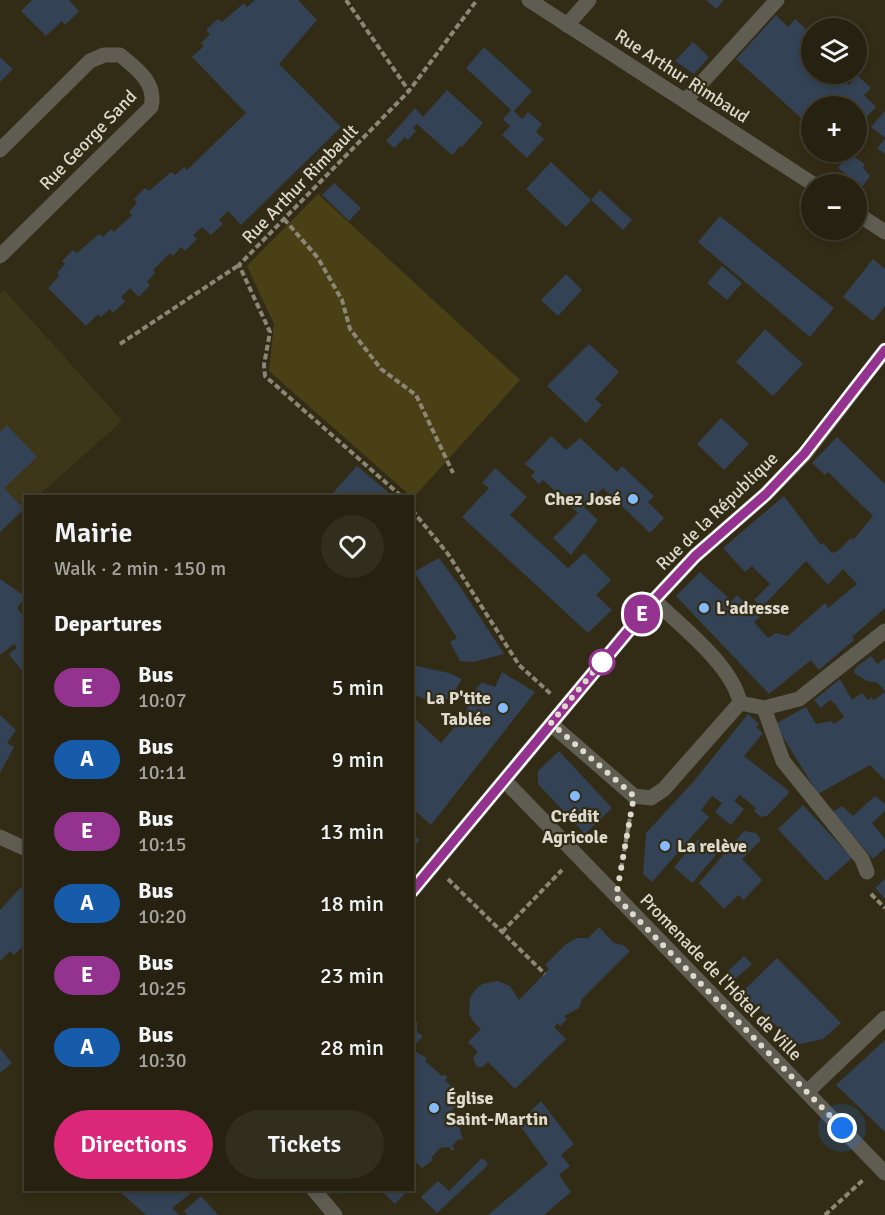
<!DOCTYPE html>
<meta charset="utf-8">
<style>
:root{--surface:#262110;--page:#322e1e;--text:#f1f3f6;--muted:#a4a39f;--line:#423e30;--accent:#db2777}
body{margin:0;font-family:Signika,sans-serif;background:var(--page);color:var(--text);height:100vh;display:flex;flex-direction:column;font-size:22px;white-space:nowrap}
*{box-sizing:border-box;margin:0}
p{font-size:20px;color:var(--muted)}
.icon{flex:none;width:33px;height:33px;fill:none;stroke:currentColor;stroke-width:2;stroke-linecap:round;stroke-linejoin:round}
.map{position:relative;flex:1;overflow:hidden}
.drawer{position:absolute;left:24px;top:495px;width:390px;height:696px;display:flex;flex-direction:column;background:var(--surface);border-radius:0px;box-shadow:0 3px 9px #0003,0 0 0 2px var(--line)}
.drawer>*{flex:none}
.badge{padding:0 12px;border-radius:20px;font-size:21px;line-height:39px}
.tools{position:absolute;left:801px;top:18px;display:grid;gap:12px}
.tools a{display:grid;place-items:center;width:66px;height:66px;border-radius:50%;background:var(--surface);box-shadow:0 3px 9px #0003,0 0 0 2px var(--line);font-size:30px}
.you{position:absolute;width:30px;height:30px;margin:-15px;border:4px solid #fff;border-radius:50%;background:#1a73e8;box-shadow:0 0 0 9px #1a73e833}
.map>.badge{position:absolute;translate:-50% -50%;box-shadow:0 0 0 3px #fff}
h2{padding:0 30px;font-size:22px;line-height:54px}
.round{display:grid;place-items:center;flex:none;width:63px;height:63px;border-radius:32px;background:var(--page)}
.headline{display:flex;align-items:center;justify-content:space-between;height:102px;padding:0 30px}
h1{font-size:28px;font-weight:600;line-height:45px}
.cta{display:flex;gap:12px;margin-top:auto;padding:12px 30px}
.cta a{flex:1;height:69px;border-radius:36px;background:var(--accent);color:#fff;font-size:24px;font-weight:600;line-height:69px;text-align:center}
.cta a+a{background:var(--page);color:var(--text)}
ul{padding:0;list-style:none}
li{display:flex;align-items:center;gap:18px;height:72px;padding:0 30px}
li div{flex:1}
li b{display:block;font-size:22px}
li em{font-style:normal}
li .badge{min-width:66px;font-weight:700;text-align:center}
.map>svg:first-child{display:block}
</style>
<div class="map">
<svg width="885" height="1215" viewBox="0 0 885 1215">
<rect width="100%" height="100%" fill="#322c16"/>
<path fill="#3e3619" d="M4,290L122,421L38,496H26L25,508L0,532V293Z"/>
<path fill="#4a4015" d="M318,194L520,380L413,498L269,371L274,324L247,266Z"/>
<g fill="#334254">
<path d="M32,0H69L79,11L65,25L62,21L46,36L21,11Z"/>
<path d="M255,0H298L317,20L279,64L341,127L241,225L228,211L219,220L223,224L211,235L202,227L193,235L197,239L185,251L181,247L173,256L170,253L153,270L155,273L147,282L150,285L139,297L130,288L121,297L125,301L113,313L110,309L101,317L98,314L86,326L48,288L59,276L57,273L65,264L62,261L73,250L77,253L99,234L103,237L111,229L114,232L132,215L129,212L137,203L134,199L145,188L149,191L171,172L175,175L184,167L187,170L246,113L192,57L204,46L201,43L210,34L206,30L218,19L222,22L244,3L247,7Z"/>
<path d="M706,0H724L716,9Z"/>
<path d="M776,15L788,27L795,19L808,31L800,41L812,51V74H836L849,85L857,75L871,88L864,95L876,107L856,128V106H812V128L736,59Z"/>
<path d="M693,42L709,57L694,74L675,61Z"/>
<path d="M484,47L532,91L514,111L522,119L528,112L542,124L536,132L544,139L527,158L502,135L510,126L503,119L511,110L466,68Z"/>
<path d="M0,57L13,69L0,82Z"/>
<path d="M447,90L483,123L462,147L460,146L452,155L417,124L413,128L416,131L408,140L405,137L394,148L386,141L415,108L423,117Z"/>
<path d="M885,111V138L871,127Z"/>
<path d="M885,139V154L877,148Z"/>
<path d="M848,153L865,164L863,168L870,176L863,186L838,168Z"/>
<path d="M551,162L591,200L566,227L526,189Z"/>
<path d="M334,183L361,208L349,221L322,195Z"/>
<path d="M600,190L632,220L623,230L591,200Z"/>
<path d="M720,216L834,308L810,337L698,242Z"/>
<path d="M873,259L885,269V306L873,321L843,297Z"/>
<path d="M722,266L742,283L727,300L707,283Z"/>
<path d="M566,274L582,290L558,316L541,300Z"/>
<path d="M765,329L803,364L773,396L736,362Z"/>
<path d="M589,344L619,372L595,399L602,405L586,423L547,386Z"/>
<path d="M721,418L749,444L724,470L697,444Z"/>
<path d="M7,425L37,457L4,488L24,509L0,532V432Z"/>
<path d="M551,436L566,450L580,438L617,472L622,466L654,496L648,502L664,518L650,533L603,488L584,507L598,520L571,555L553,538L578,513L543,480L539,484L531,476L535,472L525,464Z"/>
<path d="M837,437L885,484V608L852,637L854,640L819,670L811,660L769,694L676,596L700,572L732,601L737,595L744,602L739,607L745,615L754,604L759,609L756,613L760,617L754,622L768,638L776,633L788,636L825,603L828,608L857,584L843,569L828,585L806,561L762,607L754,600L770,584L752,566L745,572L723,548L784,496L821,545L823,543L832,553L838,551L851,538L853,540L873,516L828,472L825,475L812,463Z"/>
<path d="M357,466L388,492L391,496H335L332,494Z"/>
<path d="M495,468L527,497L510,515L568,568L584,553L611,580L596,595L612,610L588,633L462,517L489,488L482,483Z"/>
<path d="M439,558L461,588L504,654L473,662L460,661L450,642L457,638L414,572Z"/>
<path d="M0,579L26,597L17,608L26,619V676L9,654L17,648L14,644L0,655Z"/>
<path d="M871,656L878,664L885,658V691L878,683L867,681L854,673L855,668Z"/>
<path d="M412,665L449,673L462,679L451,697L438,704L412,694Z"/>
<path d="M502,672L535,692L431,825L412,808V716L441,743L465,714L473,693L482,682L495,687Z"/>
<path d="M840,679L852,700L862,693L868,700L871,697L874,700L885,692V780L870,765L818,794L775,724L806,707L816,724L831,721L834,724L844,717L835,704L830,700L821,708L814,700Z"/>
<path d="M748,714L759,724L756,727L763,733L744,756L789,791L788,794L767,816L761,817L754,811L756,808L740,795L734,801L744,809L731,825L715,812L722,803L712,796L701,810L709,817L652,882L643,874L646,833L693,782Z"/>
<path d="M0,715L16,730L7,743L14,747L0,773Z"/>
<path d="M559,751L612,808L585,834L538,784V771Z"/>
<path d="M875,796L885,804V811L872,823L885,839V848L873,859L833,812L842,806L853,816Z"/>
<path d="M803,805L852,858L826,881L778,829Z"/>
<path d="M744,831L756,833L761,840L742,859L762,880L744,900L738,895L724,909L699,883Z"/>
<path d="M412,834L420,840L412,848Z"/>
<path d="M698,839L716,855L692,883L674,867Z"/>
<path d="M885,879V899L875,888Z"/>
<path d="M26,882V950L22,947L14,955L10,951L0,961V910Z"/>
<path d="M599,927L614,943L623,945L630,951L582,999L579,1008L564,1016L567,1019L560,1026L558,1023L554,1027L566,1039L515,1089L488,1062L482,1067H477L473,1058L478,1052L468,1042L481,1029L472,1020L469,1013L470,998L475,990L482,984L498,981L510,986L519,1000L549,969L545,965L566,944L577,938H588Z"/>
<path d="M744,956L752,964L735,979L727,972Z"/>
<path d="M777,958L841,1023L823,1039L801,1044L793,1042L742,992Z"/>
<path d="M412,1021L417,1022V1032L423,1036L412,1048Z"/>
<path d="M885,1040V1132L836,1085Z"/>
<path d="M0,1048L12,1063L0,1073Z"/>
<path d="M412,1050L427,1058L425,1061L442,1076L444,1074L448,1077L445,1080L461,1096L464,1092L467,1100L464,1104L461,1101L451,1111L459,1122L463,1123L464,1125L459,1126L463,1140L459,1139L452,1146L455,1149L452,1151L449,1147L440,1148L431,1158L433,1160L422,1168L412,1158Z"/>
<path d="M541,1101L574,1144L561,1155L570,1166L559,1175L571,1192L544,1215H488L548,1164L518,1123Z"/>
<path d="M482,1158L488,1163L485,1168L437,1213L421,1197L438,1181L449,1191Z"/>
<path d="M118,1190H195L172,1208L179,1215H146Z"/>
<path d="M333,1190H347L342,1194Z"/>
<path d="M381,1190H408L395,1204Z"/>
<path d="M201,1196L218,1215H187L184,1211Z"/>
</g>
<g fill="none" stroke-linecap="round" stroke-linejoin="round">
<g stroke="#8b8675" stroke-width="4" stroke-dasharray="6 3" stroke-linecap="butt">
<path d="M346,0L409,91"/>
<path d="M284,219L318,258L342,300L350,329L381,369L416,395L453,473"/>
<path d="M120,344L239,265"/>
<path d="M401,496L265,376L264,365L270,332L239,265L409,91L477,0"/>
<path d="M412,510L448,554L519,665L551,694"/>
<path d="M621,869L630,817"/>
<path d="M448,879L545,974"/>
<path d="M871,894L885,908"/>
<path d="M502,932L562,870"/>
<path d="M825,1215L864,1179"/>
</g>
<g stroke="#5f5c52" stroke-width="15">
<path d="M529,0L813,184"/>
<path d="M567,25L589,0"/>
<path d="M685,101L777,0"/>
<path d="M0,150L90,61L104,55H120C137,69 157,83 151,107L0,256"/>
<path d="M856,213L885,232"/>
<path d="M740,703L764,708L783,761L862,859L867,872"/>
<path d="M764,708L799,699L885,631"/>
<path d="M551,724L634,796L651,798L664,789L740,703C733,666 681,626 654,600"/>
<path d="M505,781L885,1173"/>
<path d="M0,837L26,849"/>
<path d="M412,891L654,600L695,556L766,494L805,454L885,350"/>
<path d="M807,1092L885,1018"/>
<path d="M314,1190L335,1215"/>
</g>
</g>
<g fill="none" stroke-linecap="round" stroke-linejoin="round">
<g stroke="#fff" stroke-width="14">
<path id="line" d="M412,891L654,600L695,556L766,494L804,454L885,350"/>
</g>
<use href="#line" stroke="#93338f" stroke-width="9"/>
<path stroke="#dddacd" stroke-width="6" stroke-dasharray="0 10.8" d="M602,662L604,659L551,723L634,796L616,897L842,1128"/>
</g>
<g fill="#85bbfb" stroke="#322c16" stroke-width="2">
<circle cx="633" cy="499" r="6"/>
<circle cx="704" cy="608" r="6"/>
<circle cx="503" cy="708" r="6"/>
<circle cx="575" cy="796" r="6"/>
<circle cx="665" cy="846" r="6"/>
<circle cx="434" cy="1108" r="6"/>
</g>
<circle fill="#fff" stroke="#93338f" stroke-width="3" cx="602" cy="662" r="12"/>
<g text-anchor="middle" stroke-width="4.5" stroke-linejoin="round" paint-order="stroke">
<g font-size="18" fill="#dddacd" stroke="#322c16">
<text transform="translate(682 76) rotate(33)" y="6">Rue Arthur Rimbaud</text>
<text transform="translate(88 140) rotate(-46)" y="6">Rue George Sand</text>
<text transform="translate(300 184) rotate(-46)" y="6">Rue Arthur Rimbault</text>
<text transform="translate(717 511) rotate(-44)" y="6">Rue de la République</text>
<text transform="translate(721 977) rotate(46)" y="6">Promenade de l'Hôtel de Ville</text>
</g>
<g font-size="18" font-weight="bold" fill="#dddacd" stroke="#322c16" text-anchor="start">
<text x="621" y="505" text-anchor="end">Chez José</text>
<text x="716" y="614">L'adresse</text>
<text x="491" y="704" text-anchor="end">La P'tite<tspan x="491" dy="21">Tablée</tspan></text>
<text x="575" y="822" text-anchor="middle">Crédit<tspan x="575" dy="21">Agricole</tspan></text>
<text x="677" y="852">La relève</text>
<text x="446" y="1104">Église<tspan x="446" dy="21">Saint-Martin</tspan></text>
</g>
</g>
</svg>
<div class="tools">
<a><svg class="icon" aria-label="layers" viewBox="0 0 24 24"><path d="M12 4l9 5-9 5-9-5zM3 14l9 5 9-5"/></svg></a>
<a>+</a>
<a>−</a>
</div>
<div class="you" style="left:842px;top:1128px"></div>
<b class="badge" style="left:642px;top:614px;background:#93338f;color:#fff">E</b>
<section class="drawer">
<div class="headline"><div><h1>Mairie</h1><p>Walk · 2 min · 150 m</p></div><a class="round"><svg class="icon" aria-label="heart" viewBox="0 0 24 24"><path d="M12 20l-8-8c-3-5 5-10 8-4 3-6 11-1 8 4z"/></svg></a></div>
<h2>Departures</h2>
<ul>
<li><span class="badge" style="background:#93338f;color:#fff">E</span><div><b>Bus</b><p>10:07</p></div><em>5 min</em></li>
<li><span class="badge" style="background:#175bab;color:#fff">A</span><div><b>Bus</b><p>10:11</p></div><em>9 min</em></li>
<li><span class="badge" style="background:#93338f;color:#fff">E</span><div><b>Bus</b><p>10:15</p></div><em>13 min</em></li>
<li><span class="badge" style="background:#175bab;color:#fff">A</span><div><b>Bus</b><p>10:20</p></div><em>18 min</em></li>
<li><span class="badge" style="background:#93338f;color:#fff">E</span><div><b>Bus</b><p>10:25</p></div><em>23 min</em></li>
<li><span class="badge" style="background:#175bab;color:#fff">A</span><div><b>Bus</b><p>10:30</p></div><em>28 min</em></li>
</ul>
<div class="cta"><a>Directions</a><a>Tickets</a></div>
</section>
</div>
